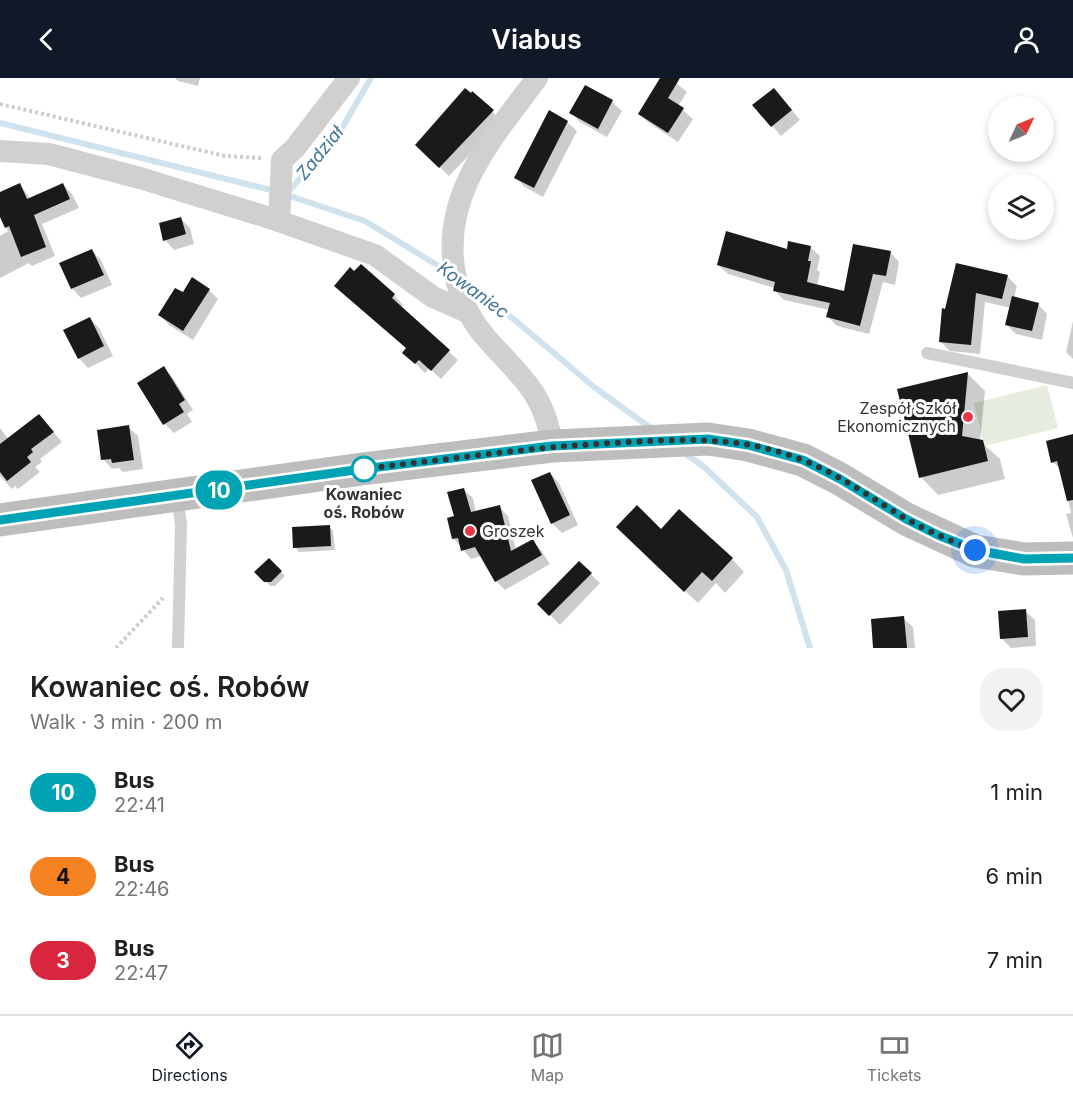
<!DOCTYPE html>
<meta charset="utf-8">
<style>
:root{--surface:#fff;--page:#f2f2f2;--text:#202124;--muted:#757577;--line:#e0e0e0;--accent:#111827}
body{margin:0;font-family:Inter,sans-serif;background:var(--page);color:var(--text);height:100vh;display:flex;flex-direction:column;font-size:22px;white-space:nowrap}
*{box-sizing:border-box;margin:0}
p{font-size:20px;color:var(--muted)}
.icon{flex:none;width:33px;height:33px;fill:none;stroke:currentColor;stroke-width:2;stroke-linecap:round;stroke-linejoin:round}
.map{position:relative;height:570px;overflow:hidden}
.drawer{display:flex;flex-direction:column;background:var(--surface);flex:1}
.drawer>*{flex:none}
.badge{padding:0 12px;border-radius:20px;font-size:21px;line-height:39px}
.needle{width:39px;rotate:46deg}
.tools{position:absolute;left:988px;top:18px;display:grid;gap:12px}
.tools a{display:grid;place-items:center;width:66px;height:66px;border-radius:50%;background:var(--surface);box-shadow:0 3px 9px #0003;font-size:30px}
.you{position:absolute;width:30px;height:30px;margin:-15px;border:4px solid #fff;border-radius:50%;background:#1a73e8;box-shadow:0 0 0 9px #1a73e833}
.map>.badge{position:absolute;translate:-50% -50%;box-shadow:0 0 0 3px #fff}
.round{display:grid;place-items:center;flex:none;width:63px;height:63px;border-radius:24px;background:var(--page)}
.head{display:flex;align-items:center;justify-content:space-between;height:102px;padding:0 30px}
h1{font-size:28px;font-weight:600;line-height:45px}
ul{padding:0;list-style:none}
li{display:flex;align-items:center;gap:18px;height:84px;padding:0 30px}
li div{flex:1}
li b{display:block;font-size:22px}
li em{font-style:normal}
li .badge{min-width:66px;font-weight:700;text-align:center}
header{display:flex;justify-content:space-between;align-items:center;height:78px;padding:0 30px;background:var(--accent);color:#fff;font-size:27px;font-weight:600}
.dock{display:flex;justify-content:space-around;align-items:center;height:84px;border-top:2px solid var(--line);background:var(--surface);font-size:16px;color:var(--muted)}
.dock a{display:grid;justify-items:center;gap:3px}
.dock .active{color:var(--accent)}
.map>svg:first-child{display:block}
</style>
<header><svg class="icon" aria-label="back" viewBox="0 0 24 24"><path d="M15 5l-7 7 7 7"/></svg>Viabus<svg class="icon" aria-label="person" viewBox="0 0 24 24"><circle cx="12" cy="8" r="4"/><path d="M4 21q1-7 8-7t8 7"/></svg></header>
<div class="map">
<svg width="1073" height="570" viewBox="0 0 1073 570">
<rect width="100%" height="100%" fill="#fff"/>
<path fill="#e6ecdf" d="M1047,307L1058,350L984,368L974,325Z"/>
<g fill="#0003">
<path d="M175,0H200L198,8L178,3Z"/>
<path d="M662,0H670L687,14L678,28L693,41L678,64L649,45L639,36Z"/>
<path d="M585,9L612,24L622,33L607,59L580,44L571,35Z"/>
<path d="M472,15L502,43L449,98L426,76Z"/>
<path d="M783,21L800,42L781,58L754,27Z"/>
<path d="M567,44L577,53L543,119L525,109L516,100Z"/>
<path d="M20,107L31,121L63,107L72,116L79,130L42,146L55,178L32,188L29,185L0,200V158L8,153L0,136V116Z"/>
<path d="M180,140L190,150L194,166L174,172L165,162Z"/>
<path d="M810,169L820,178L817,192L820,194L817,208L845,215L890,174L899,184L895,207L883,204L869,256L837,248L828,239L830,232L784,222L775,213V210L728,196L718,187Z"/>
<path d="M92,173L101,182L112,207L81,220L72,210Z"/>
<path d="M957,187L1007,198L1017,208L1014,220L1038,226L1047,236L1042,262L1016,256L1007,247L1011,230L985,224L980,276L950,273L941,264Z"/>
<path d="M361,188L394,217L403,227L401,230L458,282L441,301L429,290L425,295L414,284L408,271L354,195Z"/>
<path d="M209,212L218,221L193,262L169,247L160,237Z"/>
<path d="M90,241L99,250L113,278L88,290L79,280Z"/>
<path d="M1073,243V281L1066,274Z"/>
<path d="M163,290L173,300L193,332L187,336L192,344L174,355L165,346Z"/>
<path d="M968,296L985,313L980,363L1000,381L1005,401L938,417L921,399Z"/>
<path d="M39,338L62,364L40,381L42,384L35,389L40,394L18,411L15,408L12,411L0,398V350L8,361Z"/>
<path d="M128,349L138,358L143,391L123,394L119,390L112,391L103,381Z"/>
<path d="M1073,358V460L1066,436L1071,435L1061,392L1053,384Z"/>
<path d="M550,395L559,405L578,447L562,455L552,445Z"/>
<path d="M464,412L473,420L476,435L499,429L508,438L516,472L532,463L541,472L550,486L505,512L496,503L482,478L471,481L454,461L456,439Z"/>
<path d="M329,448L333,453L335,472L299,474L295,469Z"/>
<path d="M661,453L732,481L744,494L725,515L716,505L698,525L630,461Z"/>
<path d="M269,482L285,498L275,508H270L257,494Z"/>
<path d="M579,485L600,505L560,547L539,526Z"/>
<path d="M1025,533L1035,542L1036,568L1011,570L1001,560Z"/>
<path d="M903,540L913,549L915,570H875Z"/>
</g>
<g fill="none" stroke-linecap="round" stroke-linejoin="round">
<g stroke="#cfe2ee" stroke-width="6">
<path d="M0,45L275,113"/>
<path d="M287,115L335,62L371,0"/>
<path d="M284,116L365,143L450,195"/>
<path d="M464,203L485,217L594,309L652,351"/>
<path d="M684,375L703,388L757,439L786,492L810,570"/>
</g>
</g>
<g fill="#1a1a1a">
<path d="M660,0H680L668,20L684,30L668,55L638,36Z"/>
<path d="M585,7L613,22L598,51L569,35Z"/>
<path d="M465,10L471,15L472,13L494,32L439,90L415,67Z"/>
<path d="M774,10L792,32L771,49L752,27Z"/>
<path d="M549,32L568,43L534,110L514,100Z"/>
<path d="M20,105L27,121L63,105L70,121L34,137L46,169L21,179L9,148L5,150L0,139V114Z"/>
<path d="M181,139L186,156L163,163L159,145Z"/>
<path d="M726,153L787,171L788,163L811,168L808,183H811L807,204L844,213L853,166L891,173L886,198L873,196L860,248L826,239L830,225L773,213L775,204L717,187Z"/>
<path d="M92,171L104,197L71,211L59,185Z"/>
<path d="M956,185L1008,197L1002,221L976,215L971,267L939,264L942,230L945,231Z"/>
<path d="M361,186L395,216L392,220L450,272L431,293L419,282L415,286L402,275L406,270L334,208L350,189L354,193Z"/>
<path d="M192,199L210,211L183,253L158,237L175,210L183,214Z"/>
<path d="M1012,218L1039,225L1032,253L1005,247Z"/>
<path d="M90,239L104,268L78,281L63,252Z"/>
<path d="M164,288L185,322L179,326L184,334L163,347L137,305Z"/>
<path d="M968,294L962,358L983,362L988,383L919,400L897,311Z"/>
<path d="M39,336L54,354L31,371L33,374L27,379L31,384L7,403L0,394V366Z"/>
<path d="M129,347L134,382L112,385L111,381L101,382L97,352Z"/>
<path d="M1073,356V422L1067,423L1057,383L1051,385L1046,363Z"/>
<path d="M550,394L570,437L551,446L531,402Z"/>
<path d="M464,410L471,434L500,427L511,473L533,461L542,477L495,504L475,469L461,473L458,460L452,461L447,440L454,438L447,414Z"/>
<path d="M637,427L661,451L679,431L733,480L712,503L702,494L684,514L616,449Z"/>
<path d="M330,447L331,468L293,470L292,449Z"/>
<path d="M269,480L282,493L271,504H264L254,494Z"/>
<path d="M579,483L592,495L549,538L537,526Z"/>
<path d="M1026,531L1028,559L1000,561L998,533Z"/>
<path d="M904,538L907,570H873L871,541Z"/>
</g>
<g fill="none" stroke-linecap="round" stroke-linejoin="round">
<g stroke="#cdcdcd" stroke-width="4" stroke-dasharray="3 3" stroke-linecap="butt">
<path d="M0,26L225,78L261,80"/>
<path d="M116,570L163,520"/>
</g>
<g stroke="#d0d0d0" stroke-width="12">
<path d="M927,275L1073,305"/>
<path d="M177,419L181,446L178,570"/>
</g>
<g stroke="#d0d0d0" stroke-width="22">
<path d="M537,0C492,61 438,119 456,201C462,225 471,243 487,261C519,297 546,316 552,368"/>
<path d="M0,73L49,76L140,100L270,140L375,177L433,219L467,234"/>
<path d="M279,143L282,82L295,70L349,0"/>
</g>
<path stroke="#bdbdbd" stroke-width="33" d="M0,442L362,391L552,368L708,361L748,367L803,382L840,401L906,441L975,473L1024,481L1073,480"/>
</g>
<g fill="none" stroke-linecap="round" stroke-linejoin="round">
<g stroke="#fff" stroke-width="14">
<path id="line" d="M0,442L362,391L552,368L708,361L748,367L803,382L840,401L906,441L938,457L975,472L1024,481L1073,480"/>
</g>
<use href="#line" stroke="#00a3b4" stroke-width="9"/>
<path stroke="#333" stroke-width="6" stroke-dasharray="0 10.8" d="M364,391H362C446,382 530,369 614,365C679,361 741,357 802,382C839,396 871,420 905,440C927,453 951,463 975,472"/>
</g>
<g fill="#e63946" stroke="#fff" stroke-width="2">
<circle cx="968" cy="339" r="6"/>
<circle cx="470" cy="453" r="6"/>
</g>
<circle fill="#fff" stroke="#00a3b4" stroke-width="3" cx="364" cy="391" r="12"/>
<g text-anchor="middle" stroke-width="6" stroke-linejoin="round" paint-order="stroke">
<g font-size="16" fill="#333" stroke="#fff" text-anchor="end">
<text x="956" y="336">Zespół Szkół<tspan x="956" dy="18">Ekonomicznych</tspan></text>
<text x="482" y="459" text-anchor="start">Groszek</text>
</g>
<g font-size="16" font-weight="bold" fill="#333" stroke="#fff">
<text x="364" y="422">Kowaniec<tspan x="364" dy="18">oś. Robów</tspan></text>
</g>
<g font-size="18" font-style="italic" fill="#3f7597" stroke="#fff">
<text transform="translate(320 75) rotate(-51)" y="6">Zadział</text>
<text transform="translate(473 212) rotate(36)" y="6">Kowaniec</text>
</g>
</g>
</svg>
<div class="tools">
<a><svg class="needle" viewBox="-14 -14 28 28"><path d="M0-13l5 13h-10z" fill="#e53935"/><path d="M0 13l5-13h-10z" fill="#757577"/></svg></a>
<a><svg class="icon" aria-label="layers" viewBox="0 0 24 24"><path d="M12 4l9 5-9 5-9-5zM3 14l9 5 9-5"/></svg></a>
</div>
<div class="you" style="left:975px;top:472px"></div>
<b class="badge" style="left:219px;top:412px;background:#00a3b4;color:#fff">10</b>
</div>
<section class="drawer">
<div class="head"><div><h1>Kowaniec oś. Robów</h1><p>Walk · 3 min · 200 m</p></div><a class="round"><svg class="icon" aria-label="heart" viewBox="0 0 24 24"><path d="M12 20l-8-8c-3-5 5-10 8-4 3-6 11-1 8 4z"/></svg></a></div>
<ul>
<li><span class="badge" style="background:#00a3b4;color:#fff">10</span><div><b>Bus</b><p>22:41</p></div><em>1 min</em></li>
<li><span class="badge" style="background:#f58220;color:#111">4</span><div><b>Bus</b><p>22:46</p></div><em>6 min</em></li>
<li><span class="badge" style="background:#d7263d;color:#fff">3</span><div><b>Bus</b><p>22:47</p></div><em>7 min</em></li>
</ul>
</section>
<nav class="dock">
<a class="active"><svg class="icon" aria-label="directions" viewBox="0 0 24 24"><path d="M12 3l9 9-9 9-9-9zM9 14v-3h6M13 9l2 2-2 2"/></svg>Directions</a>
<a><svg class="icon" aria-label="map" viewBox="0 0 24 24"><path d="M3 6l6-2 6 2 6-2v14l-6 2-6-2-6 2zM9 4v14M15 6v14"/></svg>Map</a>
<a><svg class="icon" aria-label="tickets" viewBox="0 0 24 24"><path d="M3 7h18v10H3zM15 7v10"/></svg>Tickets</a>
</nav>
